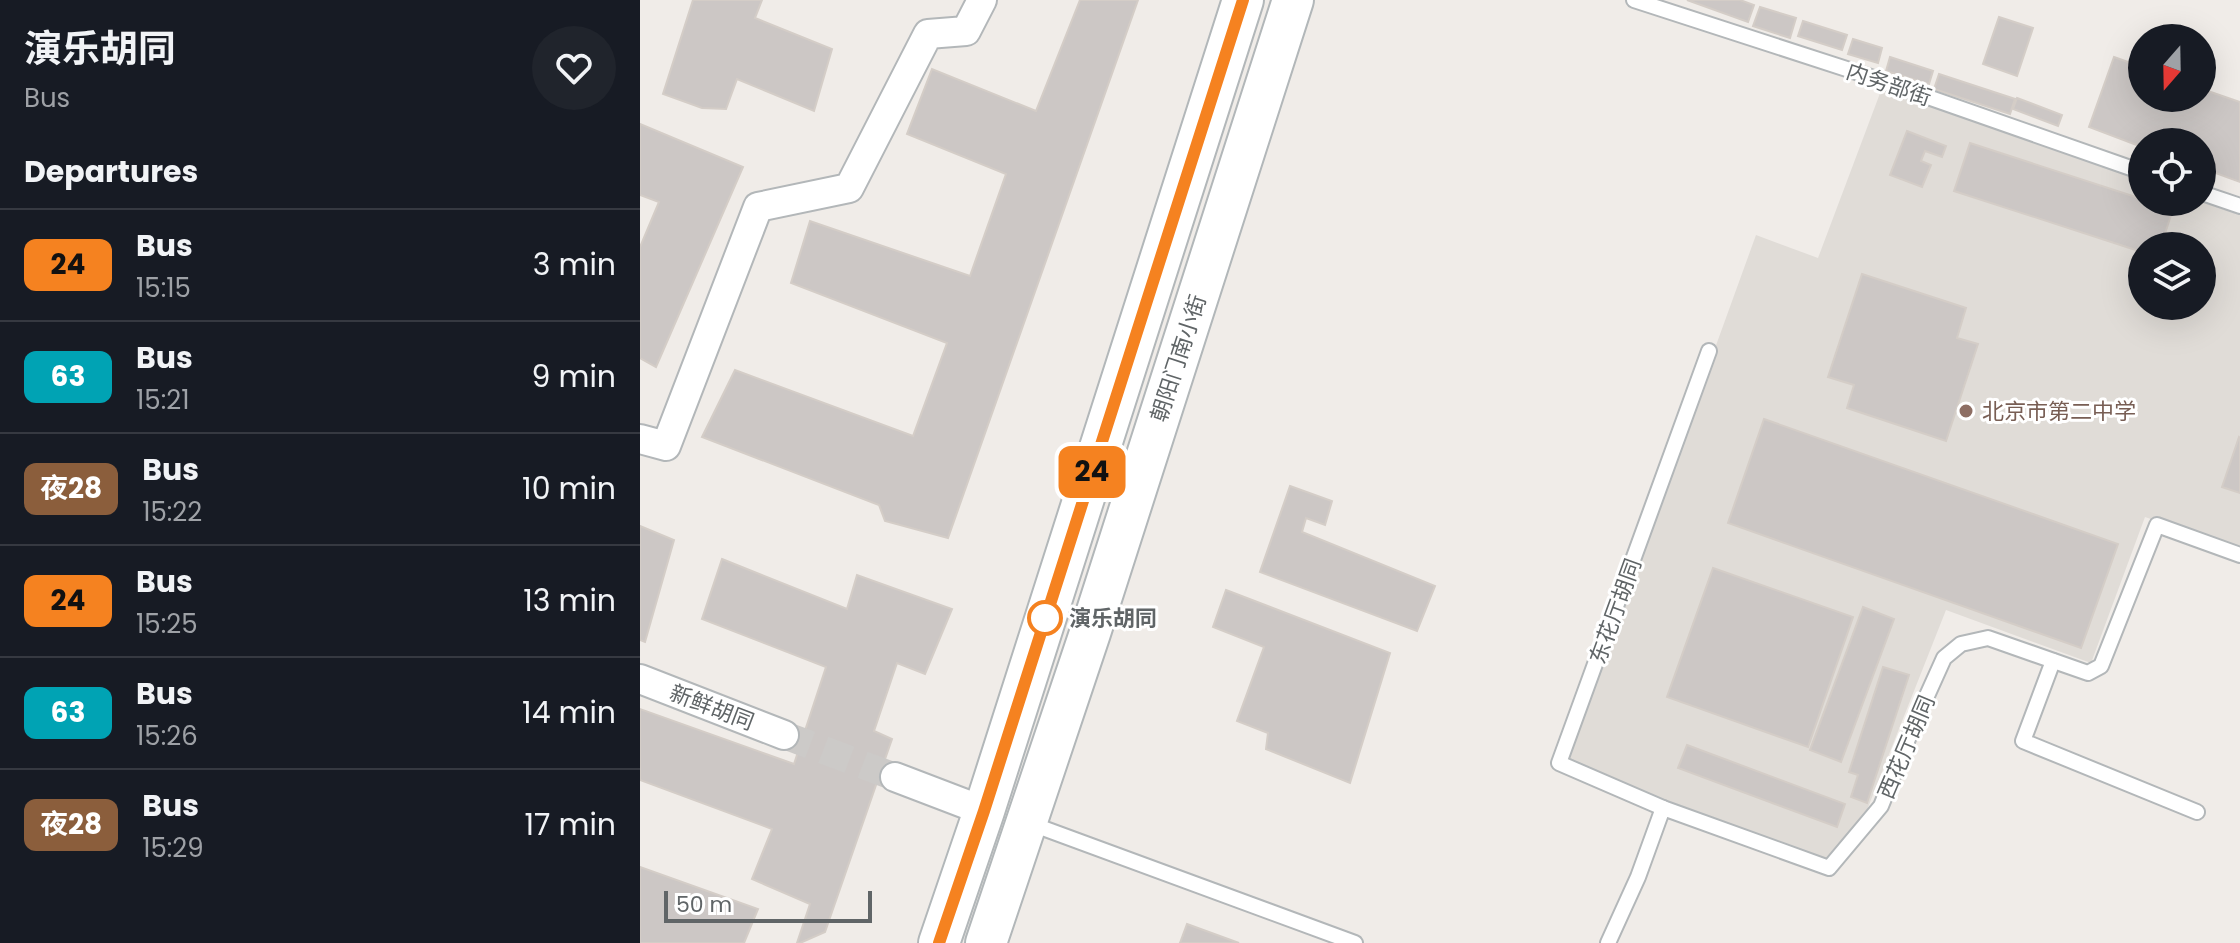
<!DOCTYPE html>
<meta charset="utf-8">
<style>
:root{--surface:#171b24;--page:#20242c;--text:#f1f3f6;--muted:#9ea1a6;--line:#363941}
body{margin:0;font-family:Poppins,"Noto Sans SC",sans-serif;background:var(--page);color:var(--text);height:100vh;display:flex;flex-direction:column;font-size:30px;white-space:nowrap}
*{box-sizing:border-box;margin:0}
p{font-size:26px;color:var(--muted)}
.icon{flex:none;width:44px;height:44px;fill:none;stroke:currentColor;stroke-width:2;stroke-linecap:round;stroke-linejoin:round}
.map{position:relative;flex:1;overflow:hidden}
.side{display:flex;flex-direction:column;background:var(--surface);width:640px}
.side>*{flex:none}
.badge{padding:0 16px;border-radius:12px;font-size:28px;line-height:52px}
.needle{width:52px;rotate:200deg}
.fabs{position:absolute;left:1488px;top:24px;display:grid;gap:16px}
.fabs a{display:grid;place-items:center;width:88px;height:88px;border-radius:50%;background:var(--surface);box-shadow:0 8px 32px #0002;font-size:40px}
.scale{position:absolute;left:24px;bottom:20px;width:208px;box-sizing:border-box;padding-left:8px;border:4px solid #606567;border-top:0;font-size:22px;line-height:28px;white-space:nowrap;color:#606567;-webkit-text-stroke:6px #fff;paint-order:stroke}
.map>.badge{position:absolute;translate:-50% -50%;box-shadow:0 0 0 4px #fff}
h2{padding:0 24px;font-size:30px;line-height:72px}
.round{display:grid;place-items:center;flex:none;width:84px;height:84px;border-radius:42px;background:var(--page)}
.summary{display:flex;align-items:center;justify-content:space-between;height:136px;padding:0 24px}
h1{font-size:38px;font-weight:700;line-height:60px}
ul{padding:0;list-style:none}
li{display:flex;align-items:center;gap:24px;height:112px;padding:0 24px;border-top:2px solid var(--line)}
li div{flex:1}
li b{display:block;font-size:30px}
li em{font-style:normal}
li .badge{min-width:88px;font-weight:700;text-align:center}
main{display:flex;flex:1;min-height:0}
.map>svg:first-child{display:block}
</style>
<main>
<section class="side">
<div class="summary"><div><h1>演乐胡同</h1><p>Bus</p></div><a class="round"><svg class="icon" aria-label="heart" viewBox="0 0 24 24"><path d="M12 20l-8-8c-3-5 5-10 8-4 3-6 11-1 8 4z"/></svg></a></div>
<h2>Departures</h2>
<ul>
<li><span class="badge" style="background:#f58220;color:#111">24</span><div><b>Bus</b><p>15:15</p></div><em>3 min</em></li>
<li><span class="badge" style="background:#00a3b4;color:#fff">63</span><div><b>Bus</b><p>15:21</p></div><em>9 min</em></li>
<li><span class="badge" style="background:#8b5e3c;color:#fff">夜28</span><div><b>Bus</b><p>15:22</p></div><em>10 min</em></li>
<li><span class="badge" style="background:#f58220;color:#111">24</span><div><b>Bus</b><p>15:25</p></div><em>13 min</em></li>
<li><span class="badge" style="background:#00a3b4;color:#fff">63</span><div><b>Bus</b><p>15:26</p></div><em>14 min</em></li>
<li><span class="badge" style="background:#8b5e3c;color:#fff">夜28</span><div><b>Bus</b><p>15:29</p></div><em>17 min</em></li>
</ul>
</section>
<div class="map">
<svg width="1600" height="943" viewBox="0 0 1600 943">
<rect width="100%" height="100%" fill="#f0ece8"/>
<path fill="#e0dcd7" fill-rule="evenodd" d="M1242,88L1502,180V202H1562L1600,215V550L1505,517L1451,663L1306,610L1225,815L1186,860L925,762L1116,235L1178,258ZM1502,246H1562V306H1502Z"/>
<g fill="#ccc7c5" stroke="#d4cdc7" stroke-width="2">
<path d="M53,0H122L115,18L192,49L174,111L97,79L86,109L62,108L23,94Z"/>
<path d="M440,0H498L308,538L245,521L239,505L62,437L95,370L273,436L307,343L151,283L170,221L330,276L366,174L267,134L292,69L396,111Z"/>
<path d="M1047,0H1100L1114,5L1108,22Z"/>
<path d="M1120,7L1156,18L1150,38L1113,26Z"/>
<path d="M1359,17L1393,28L1377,76L1343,64Z"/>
<path d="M1163,21L1207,35L1202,50L1158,36Z"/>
<path d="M1213,39L1242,48L1238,63L1208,54Z"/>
<path d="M1250,57L1293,71L1289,84L1246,71Z"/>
<path d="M1474,57L1502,67V98H1562V89L1600,102V182L1562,168V142H1502V147L1449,127Z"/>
<path d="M1299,74L1375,99L1370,114L1294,89Z"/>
<path d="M1377,98L1422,115L1418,126L1373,109Z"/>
<path d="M0,124L103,167L16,367L0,358V247L19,202L0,195Z"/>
<path d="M1267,131L1306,146L1302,157L1285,151L1281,161L1291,165L1282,187L1250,175Z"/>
<path d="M1330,143L1502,199V202H1512L1533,209L1521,246H1502V252L1314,191Z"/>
<path d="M1222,274L1326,308L1317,338L1338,344L1306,441L1207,408L1214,385L1188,377Z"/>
<path d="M1124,419L1478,544L1441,648L1088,523Z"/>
<path d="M1599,437L1600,438V493L1582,487Z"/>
<path d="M650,486L692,501L685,525L666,518L662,532L795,586L777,631L620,572Z"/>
<path d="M0,526L34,540L5,642L0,640Z"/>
<path d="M82,559L207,609L217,575L312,609L285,674L257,663L234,731L252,739L185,932L160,943H157L170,904L112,879L132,829L0,780V709L154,764L186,667L62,619Z"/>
<path d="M1073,568L1213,617L1168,747L1027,697Z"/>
<path d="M586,590L750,653L710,783L626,749L628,733L597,721L624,647L573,627Z"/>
<path d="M1223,607L1254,619L1201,762L1170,750Z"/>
<path d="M1243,667L1269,675L1227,803L1211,797L1218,775L1209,772Z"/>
<path d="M1047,745L1205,804L1197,827L1038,768Z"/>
<path d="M0,867L118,909L104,943H0Z"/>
<path d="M547,924L599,943H540Z"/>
</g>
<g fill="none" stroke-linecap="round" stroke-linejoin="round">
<path stroke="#cccac8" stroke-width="28" stroke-dasharray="28 14" stroke-linecap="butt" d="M144,735L255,777"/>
<g stroke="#b3b7b9" stroke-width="18">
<g id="lane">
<path d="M994,0L1222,74L1502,172"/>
<path d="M1562,193L1600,206"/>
<path d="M1413,661L1383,741L1557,812"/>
<path d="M1023,808L919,763L1069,351"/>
<path d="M389,823L715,943"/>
<path d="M968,943L998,877L1023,808L1189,868L1241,806L1272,729L1304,658L1321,644L1348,638L1448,673L1461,666L1517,525L1600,555"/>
</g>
</g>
<g stroke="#b3b7b9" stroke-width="32">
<g id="street">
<path d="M0,439L26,446L118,207L209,188L288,34L326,31L342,0"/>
<path d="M0,679L144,735"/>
<path d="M255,777L344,811"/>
</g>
</g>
<g stroke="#b2b7b9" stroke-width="44">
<g id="secondary">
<path d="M299,943L344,811L603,0"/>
<path d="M346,943L450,633L653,0"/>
</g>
</g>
<use href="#lane" stroke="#fff" stroke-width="14"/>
<use href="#street" stroke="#fff" stroke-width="28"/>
<use href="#secondary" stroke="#fff" stroke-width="40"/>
</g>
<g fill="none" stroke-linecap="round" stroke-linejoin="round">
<g stroke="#fff" stroke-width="18">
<path id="line" d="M299,943L344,811L603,0"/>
</g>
<use href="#line" stroke="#f58220" stroke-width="12"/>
</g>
<circle fill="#8d6e63" stroke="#fff" stroke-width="3" cx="1326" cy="411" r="8"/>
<circle fill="#fff" stroke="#f58220" stroke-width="4" cx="405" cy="618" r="16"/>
<g text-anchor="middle" stroke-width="6" stroke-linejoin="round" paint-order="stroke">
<g font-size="22" fill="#606567" stroke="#fff">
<text transform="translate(1249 84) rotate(19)" y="8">内务部街</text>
<text transform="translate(538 358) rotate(-72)" y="8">朝阳门南小街</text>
<text transform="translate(975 611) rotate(-70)" y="8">东花厅胡同</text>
<text transform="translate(72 707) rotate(21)" y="8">新鲜胡同</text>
<text transform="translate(1266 747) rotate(-67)" y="8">西花厅胡同</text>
</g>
<g font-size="22" fill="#785e54" stroke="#fff" text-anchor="start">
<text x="1342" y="419">北京市第二中学</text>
</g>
<g font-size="22" font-weight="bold" fill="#606567" stroke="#fff" text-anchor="start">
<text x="429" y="626">演乐胡同</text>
</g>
</g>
</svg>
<div class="fabs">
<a><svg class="needle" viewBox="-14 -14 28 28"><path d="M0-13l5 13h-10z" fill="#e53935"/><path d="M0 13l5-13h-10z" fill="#9ea1a6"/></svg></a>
<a><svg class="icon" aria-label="locate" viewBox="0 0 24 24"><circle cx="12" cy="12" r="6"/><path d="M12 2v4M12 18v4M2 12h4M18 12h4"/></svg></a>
<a><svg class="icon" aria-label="layers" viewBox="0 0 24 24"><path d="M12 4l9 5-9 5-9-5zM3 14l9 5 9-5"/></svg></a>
</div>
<div class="scale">50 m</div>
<b class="badge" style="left:452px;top:472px;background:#f58220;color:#111">24</b>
</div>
</main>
